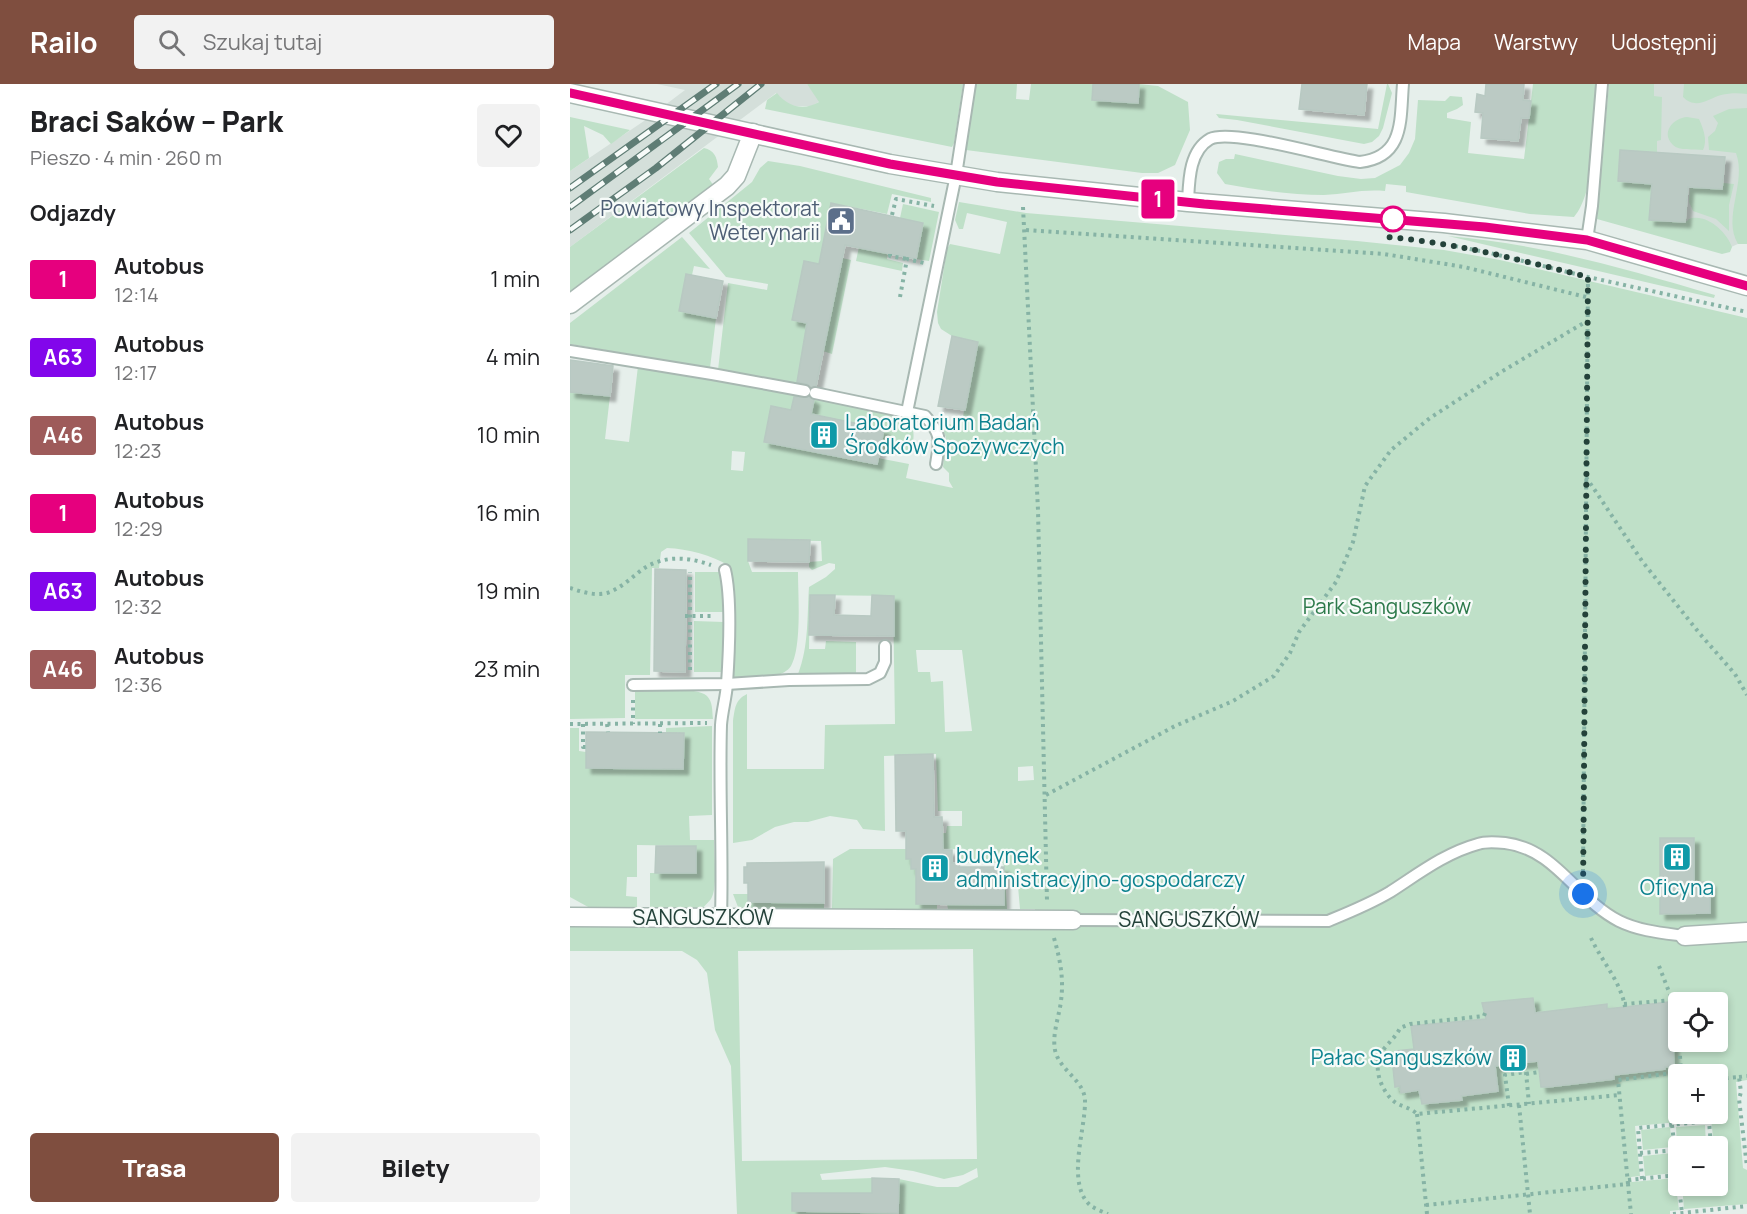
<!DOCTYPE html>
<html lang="pl">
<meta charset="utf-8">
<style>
:root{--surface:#fff;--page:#f2f2f2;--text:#202124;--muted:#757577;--accent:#7f4e3f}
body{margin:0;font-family:Manrope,sans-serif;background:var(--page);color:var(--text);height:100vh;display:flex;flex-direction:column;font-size:22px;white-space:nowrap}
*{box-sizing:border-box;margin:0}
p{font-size:20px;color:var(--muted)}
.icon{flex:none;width:33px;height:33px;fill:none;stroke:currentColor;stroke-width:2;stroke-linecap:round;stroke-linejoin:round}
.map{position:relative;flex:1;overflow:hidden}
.sheet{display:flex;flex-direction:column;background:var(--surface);width:570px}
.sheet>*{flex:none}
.badge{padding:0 12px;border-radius:4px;font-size:21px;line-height:39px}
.tools{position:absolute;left:1098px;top:908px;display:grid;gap:12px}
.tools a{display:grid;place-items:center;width:60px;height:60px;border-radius:6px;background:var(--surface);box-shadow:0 3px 9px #0003;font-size:30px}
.you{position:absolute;width:30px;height:30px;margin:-15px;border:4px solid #fff;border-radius:50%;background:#1a73e8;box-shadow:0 0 0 9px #1a73e833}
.map>.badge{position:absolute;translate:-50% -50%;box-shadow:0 0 0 3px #fff}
h2{padding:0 30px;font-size:22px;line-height:54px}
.round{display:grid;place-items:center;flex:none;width:63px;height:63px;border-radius:6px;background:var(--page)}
.overview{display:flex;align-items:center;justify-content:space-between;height:102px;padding:0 30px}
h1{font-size:28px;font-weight:800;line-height:45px}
.button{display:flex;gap:12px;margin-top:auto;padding:12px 30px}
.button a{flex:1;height:69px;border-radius:6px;background:var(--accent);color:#fff;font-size:24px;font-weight:800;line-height:69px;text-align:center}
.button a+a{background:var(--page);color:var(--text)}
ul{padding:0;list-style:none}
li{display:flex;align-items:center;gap:18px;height:78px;padding:0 30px}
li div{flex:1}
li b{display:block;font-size:22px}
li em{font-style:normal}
li .badge{min-width:66px;font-weight:700;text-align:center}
header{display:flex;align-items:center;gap:36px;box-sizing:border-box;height:84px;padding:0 30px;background:var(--accent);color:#fff}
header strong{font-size:28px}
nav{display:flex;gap:33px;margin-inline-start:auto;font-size:21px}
.search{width:420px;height:54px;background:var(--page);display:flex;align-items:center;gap:15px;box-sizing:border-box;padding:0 21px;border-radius:6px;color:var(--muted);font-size:22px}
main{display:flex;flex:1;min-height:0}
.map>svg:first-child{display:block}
</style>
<header>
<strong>Railo</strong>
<div class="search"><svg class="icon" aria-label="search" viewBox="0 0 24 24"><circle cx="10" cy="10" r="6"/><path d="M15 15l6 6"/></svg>Szukaj tutaj</div>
<nav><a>Mapa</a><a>Warstwy</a><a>Udostępnij</a></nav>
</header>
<main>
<section class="sheet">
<div class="overview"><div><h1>Braci Saków – Park</h1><p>Pieszo · 4 min · 260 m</p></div><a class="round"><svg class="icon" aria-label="heart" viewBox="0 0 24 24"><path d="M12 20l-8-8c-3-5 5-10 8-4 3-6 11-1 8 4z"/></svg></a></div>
<h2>Odjazdy</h2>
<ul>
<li><span class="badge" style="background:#e6007e;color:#fff">1</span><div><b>Autobus</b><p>12:14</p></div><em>1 min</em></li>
<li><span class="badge" style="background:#8206eb;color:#fff">A63</span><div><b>Autobus</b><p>12:17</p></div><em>4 min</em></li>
<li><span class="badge" style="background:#9e5b5a;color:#fff">A46</span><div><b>Autobus</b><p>12:23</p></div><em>10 min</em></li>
<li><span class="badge" style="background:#e6007e;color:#fff">1</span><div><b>Autobus</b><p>12:29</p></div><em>16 min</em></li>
<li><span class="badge" style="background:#8206eb;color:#fff">A63</span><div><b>Autobus</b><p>12:32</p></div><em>19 min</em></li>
<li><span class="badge" style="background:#9e5b5a;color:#fff">A46</span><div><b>Autobus</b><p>12:36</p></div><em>23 min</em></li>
</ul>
<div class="button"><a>Trasa</a><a>Bilety</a></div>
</section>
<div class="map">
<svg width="1177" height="1130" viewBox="0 0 1177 1130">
<defs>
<filter id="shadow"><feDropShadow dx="5.5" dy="5.5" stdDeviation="1.5" flood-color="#0004"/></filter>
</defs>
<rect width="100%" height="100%" fill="#e6efeb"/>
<g fill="#d4dfda">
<path d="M87,0H237L250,17L242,22H225L217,20L206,9L0,163V87L74,37L115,6Z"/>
<path d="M1053,0H1177V109L1170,159L1159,164L1040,123Z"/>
</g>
<g fill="#bfe0c8" fill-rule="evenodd">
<path d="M237,0H393L384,59L382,63L195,25L197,16L207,9C218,23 234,27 249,18Z"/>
<path d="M405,0H447L446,15L459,16L461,0H523L522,16L568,19L569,0L588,2L618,18L620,46L605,81L588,89H572L396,66L394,60Z"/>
<path d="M817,0H818L822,9L813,44L809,52L802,58L794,60L667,36L649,34L646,30L808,45Z"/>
<path d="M963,0H1027C1025,34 1026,109 1004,133L960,130L836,108V102L816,100L815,107C792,105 776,110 754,111C722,111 687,106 655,100L647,89L649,78L656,75H664L665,70L768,92L791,95L805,94L830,81L839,69L845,55L848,16L875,17L880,12L892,13L893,21L887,25L877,29V34L901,38L898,69L954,75Z"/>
<path d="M1039,0H1084V12L1092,13L1091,56L1087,57V68L1050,66L1048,97L1082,100L1080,136C1090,136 1103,139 1113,138C1120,137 1115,136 1122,134C1139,131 1157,149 1162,163L1160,168L1152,170L1027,135Z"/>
<path d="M1114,0H1177V10C1168,9 1160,9 1151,11C1138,15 1126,26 1113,13Z"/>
<path d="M1177,24V160H1168C1152,133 1177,99 1166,69L1139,66L1138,53L1145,47L1148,39L1143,32L1159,25Z"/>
<path d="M0,33L60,46L41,60L33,51L14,42L19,74L0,87Z"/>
<path d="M1117,33L1129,35C1133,44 1138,56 1133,66C1124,65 1109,67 1103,61C1090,48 1104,34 1117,33Z"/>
<path d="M134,64C144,66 147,73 148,83L139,95L144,102L0,208V163Z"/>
<path d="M198,77L230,82L361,114V118L322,110L317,130L261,119L249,180L234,177L222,236L237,239L236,302L148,286L158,199L197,206L198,200L156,193L119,149L182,98L190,84Z"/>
<path d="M1153,99L1164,100L1159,121V147L1146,135L1123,127L1119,118L1120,103L1152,105Z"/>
<path d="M389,118L456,129L787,157L874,166L930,176L1177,234V996L1166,998L1173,1084L1177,1086V1120L1114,1125L1112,1101H1148V1062H1144L1141,1035L1065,1042L1070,1092L1061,1093L1062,1098L1105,1094L1109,1126L1100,1127V1130H167L161,982L145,946L137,889L127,876L112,867H0V842L464,841L465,825H450L447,791L435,792L437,825H378L377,820L433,821L434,783L433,779H392V777L386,776V765L353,764V750L376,749L377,742H392V727H368L366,670L314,672L315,747L293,745L287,736L260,732L238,738H224L205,743L182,756L163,759V637C165,624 165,616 177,610V685H254L255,641L325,640L323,512L240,511L239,565H255L256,557L286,558V591L228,590C239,562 237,532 239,503L256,493L265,485V480L259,479L242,486L239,483V478L252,477L251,457L178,456V477L182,488H228C228,511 232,563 221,582C218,587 211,590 206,592C194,596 176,593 163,593L164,498L159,482C142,471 118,465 97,464L91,468L89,484H82L80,591H55V634L0,635V308L40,312L35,355L59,358L68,282L234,311L231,328L201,323L194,358L307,380L308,374L339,380L336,394L383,404L379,397V389L373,383L376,353L371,344L377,340L391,342L408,258L382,252L371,245L368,239L367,228L377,165L380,160L430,170L437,138L397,129L393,145H389L385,136ZM162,367L175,368L173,387L161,386ZM346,566H392L402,647L375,648L373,597L361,598L360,588H348ZM463,682L464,696L448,697V683ZM403,865L407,1075L172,1077L168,867ZM1108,918H1148V957H1108ZM1108,990H1148V1029H1108ZM315,1083L343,1087L374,1095L393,1091L407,1084L408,1093L388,1103H367L329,1095L328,1129H302L223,1109H302V1094L252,1096L250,1090Z"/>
<path d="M333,120L369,128L359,177L346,175L353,139L330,134Z"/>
<path d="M878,152C972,160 1055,185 1145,211L1144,214Z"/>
<path d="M112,153L140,185L124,182L122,191L116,190L109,226L146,234L140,284L0,260V239Z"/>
<path d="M289,163L318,169L317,175L333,179L332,187L286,177Z"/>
<path d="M272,174L281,176L262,270L253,267Z"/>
<path d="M244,314L330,331C348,342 344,352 341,371L310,364L314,345L241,330Z"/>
<path d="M125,488H152L153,528H125Z"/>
<path d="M124,537L154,538L153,588H124Z"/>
<path d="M65,607C80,607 127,602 137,612C143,618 142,627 143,635H65Z"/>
<path d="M142,642V731L119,732L120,756H144C144,771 148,803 141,815C138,819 134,822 131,826H80V789H125V762L67,761V793H57L56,812L67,813V826L20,824L0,813V644H9V667L16,668L17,684L113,685L114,649H96V644Z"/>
<path d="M280,765H336V775H341V785H346L367,820V825H262L263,775Z"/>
<path d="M163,810H178V818L254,819V825L173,826L168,823Z"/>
<path d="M1135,1041L1136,1061L1108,1062L1107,1064L1106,1043Z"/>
<path d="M1100,1043L1102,1063L1073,1066L1071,1046Z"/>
<path d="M1102,1069L1104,1089L1075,1092L1073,1072Z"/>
</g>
<g fill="#bbcac4" stroke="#b8c9c2" stroke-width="1.5" filter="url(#shadow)">
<path d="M523,0H569L568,19L522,16Z"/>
<path d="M732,0H797L794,31L729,25Z"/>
<path d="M916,0H954L953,16L961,17L959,34H951L948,57L911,54L913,29L905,28L907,10L915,12Z"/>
<path d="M1050,66L1155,73L1152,105L1118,103L1115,138L1079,136L1082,100L1048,97Z"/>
<path d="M261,119L353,139L346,175L275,161L246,302L241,303L237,300L227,298L237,239L222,236L234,177L249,180Z"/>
<path d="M116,190L153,197L146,234L109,227Z"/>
<path d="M382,252L408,258L395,326L368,322Z"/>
<path d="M0,276L43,282L40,312L0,308Z"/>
<path d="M224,313H239L244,316L241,330L314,345L307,380L194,358L201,322L221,326Z"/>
<path d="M178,455L240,456L239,478L178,477Z"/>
<path d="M85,485L116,486L115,588L84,587Z"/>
<path d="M240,511H265L264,531L301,532L302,511L324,512V552L239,551Z"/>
<path d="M16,648L114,649L113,685L16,684Z"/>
<path d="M363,670L364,733H372L373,766H382V779H389V783H434V821L346,820V785H341V775H336V747H326L325,671Z"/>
<path d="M1090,754H1124V798H1140V829L1090,830Z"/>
<path d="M86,762H126V789H85Z"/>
<path d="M254,778V819L178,818V799H174V783H177V779Z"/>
<path d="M963,914L965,929L1037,920V925L1098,918L1100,933H1102L1104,982L1095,983V985L1044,991V995L978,1003H971L968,977L925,982L928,1007L891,1012L892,1016L852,1020L849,1006L831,1009L830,1002L825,1003L822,974L827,973L826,967L844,965L841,942L916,935L912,919Z"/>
<path d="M302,1094L329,1095L328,1129L222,1127V1109H302Z"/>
</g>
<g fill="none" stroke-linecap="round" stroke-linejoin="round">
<g stroke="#a8b8b2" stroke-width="14">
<g id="service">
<path d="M618,118C619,97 619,67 640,55C662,44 760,74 790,78C835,73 830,35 833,0"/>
<path d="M1017,156L1022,122L1032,0"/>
<path d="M0,267L142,290L235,307"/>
<path d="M245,309L355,332C372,350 370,356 366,380"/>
<path d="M337,328L386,91L400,0"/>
<path d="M63,601L157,600L219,596L298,595L310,589L315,578V562"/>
<path d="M151,833C153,769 149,705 151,641C152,627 156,614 157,600C159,570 162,515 155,486"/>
<path d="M503,836L758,837C780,828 800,820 820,808C848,790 875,769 908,760C916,757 926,758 935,759C986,765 1006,815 1049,837C1069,847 1093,849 1115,852"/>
</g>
</g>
<g stroke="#a8b8b2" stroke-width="21">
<g id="minor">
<path d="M0,220L157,102L166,92L183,49"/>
<path d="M0,833L503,836"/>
<path d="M1115,852L1177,848"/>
</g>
</g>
<g stroke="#a8b8b2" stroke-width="21">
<path id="tertiary" d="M0,9L320,80L427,98L618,118L874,139L1017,156L1177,202"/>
</g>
<g stroke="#86b3a5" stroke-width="4" stroke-dasharray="3 4.5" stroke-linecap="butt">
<path d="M453,123L468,426L477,817"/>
<path d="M322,131L326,115L364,122"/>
<path d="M456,146L814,170L894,183L1016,213"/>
<path d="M885,162L920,169L1018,193L1177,228"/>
<path d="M320,170V172L337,175"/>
<path d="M330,213L337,175L354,179"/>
<path d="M1016,393L1072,477L1130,550L1165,590L1177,611"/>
<path d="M0,504C12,508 25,512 37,509C49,505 59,496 69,488C90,471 116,472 141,481"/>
<path d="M115,532H145"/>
<path d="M120,586V488"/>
<path d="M63,616V640"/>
<path d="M0,640L137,639"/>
<path d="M13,640V663H16"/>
<path d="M37,640L38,648"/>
<path d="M90,640V649"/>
<path d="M476,711L605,642L663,617L704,592L720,569L729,548L766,498L783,458L795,402L821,366L860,334L931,288L1017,237"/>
<path d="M1013,788L1018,193"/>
<path d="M484,854C490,875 494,894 491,917C489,933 482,950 485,966C489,986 514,996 515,1016C516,1045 495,1100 521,1122C526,1125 533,1128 538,1130"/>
<path d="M1021,854C1031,876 1051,898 1055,923"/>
<path d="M1089,882L1106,926L1108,953"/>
<path d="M1054,920L1102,916"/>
<path d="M915,929L914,932L840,940L830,944C825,955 815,961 810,971C803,987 813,1010 826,1019C833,1023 841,1024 847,1030L1050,1011"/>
<path d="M1109,957L1111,988L1119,990"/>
<path d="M956,990L969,988"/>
<path d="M1169,993L1177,992"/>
<path d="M1148,995L1169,993L1171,1008L1169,1015L1177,1083"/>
<path d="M949,1021L960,1130"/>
<path d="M939,1022L935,991L956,988L959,1020"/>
<path d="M847,1030L857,1130"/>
<path d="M1102,1041L1112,1129"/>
<path d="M1070,1069L1108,1066"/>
<path d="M1072,1095L1068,1044L1139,1037L1141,1062"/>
<path d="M1058,1096L1108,1091"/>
<path d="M1058,1100L1048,996L1111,988"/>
<path d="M856,1121L1058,1100L1061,1130"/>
<path d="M1103,1130L1177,1122"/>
</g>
<use href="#service" stroke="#fff" stroke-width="10"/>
<use href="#minor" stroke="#fff" stroke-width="18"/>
<use href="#tertiary" stroke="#fff" stroke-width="18"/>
<g stroke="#5f7d75" stroke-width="7">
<g id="rail">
<path d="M0,104L146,0"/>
<path d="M0,123L168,0"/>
<path d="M0,146L86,84L191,0"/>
</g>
</g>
<use href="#rail" stroke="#f7fbf9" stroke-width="4.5" stroke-dasharray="14" stroke-linecap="butt"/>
</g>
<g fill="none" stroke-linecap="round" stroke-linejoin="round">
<g stroke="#fff" stroke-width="14">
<path id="line" d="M0,9L320,80L427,98L634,120L915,143L1017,156L1177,202"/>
</g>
<use href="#line" stroke="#e6007e" stroke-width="9"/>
<path stroke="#24423a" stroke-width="6" stroke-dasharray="0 10.8" d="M823,135L817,153C886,159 951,176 1018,193L1013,810"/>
</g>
<defs>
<g id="civic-square" transform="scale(1.5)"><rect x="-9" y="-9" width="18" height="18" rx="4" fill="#5c6f8a" stroke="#f7fbf9"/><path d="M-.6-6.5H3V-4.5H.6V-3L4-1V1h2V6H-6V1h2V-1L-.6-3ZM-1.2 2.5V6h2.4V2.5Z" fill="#fff"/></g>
<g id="building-square" transform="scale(1.5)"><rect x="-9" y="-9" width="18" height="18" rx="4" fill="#0f9aa8" stroke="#f7fbf9"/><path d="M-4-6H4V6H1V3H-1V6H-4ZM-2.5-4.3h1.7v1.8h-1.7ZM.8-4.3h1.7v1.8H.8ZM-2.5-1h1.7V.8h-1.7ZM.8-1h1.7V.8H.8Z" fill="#fff"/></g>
</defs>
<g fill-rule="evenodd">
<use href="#civic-square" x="271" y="137"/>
<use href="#building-square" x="254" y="351"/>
<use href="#building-square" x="1107" y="773"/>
<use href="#building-square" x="365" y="784"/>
<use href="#building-square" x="943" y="974"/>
</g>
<circle fill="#fff" stroke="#e6007e" stroke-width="3" cx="823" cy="135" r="12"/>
<g text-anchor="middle" stroke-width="4.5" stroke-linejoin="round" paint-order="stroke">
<g font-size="21" fill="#4e5e75" stroke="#f7fbf9" text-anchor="end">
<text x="250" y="132">Powiatowy Inspektorat<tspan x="250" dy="24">Weterynarii</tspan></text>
</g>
<g font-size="21" fill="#0d838f" stroke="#f7fbf9" text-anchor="start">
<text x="275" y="346">Laboratorium Badań<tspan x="275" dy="24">Środków Spożywczych</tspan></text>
<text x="386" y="779">budynek<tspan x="386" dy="24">administracyjno-gospodarczy</tspan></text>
<text x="1107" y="811" text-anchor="middle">Oficyna</text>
<text x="922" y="981" text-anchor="end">Pałac Sanguszków</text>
</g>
<g font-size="21" fill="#2d7a4b" stroke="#f7fbf9">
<text x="817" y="530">Park Sanguszków</text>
</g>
<g font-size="21" fill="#24423a" stroke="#f7fbf9">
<text x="133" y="841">SANGUSZKÓW</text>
<text x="619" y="843">SANGUSZKÓW</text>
</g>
</g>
</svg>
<div class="tools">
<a><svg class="icon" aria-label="locate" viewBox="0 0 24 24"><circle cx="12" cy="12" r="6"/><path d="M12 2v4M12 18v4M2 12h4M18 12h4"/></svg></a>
<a>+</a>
<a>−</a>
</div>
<div class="you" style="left:1013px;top:810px"></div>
<b class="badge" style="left:588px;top:115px;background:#e6007e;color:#fff">1</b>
</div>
</main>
